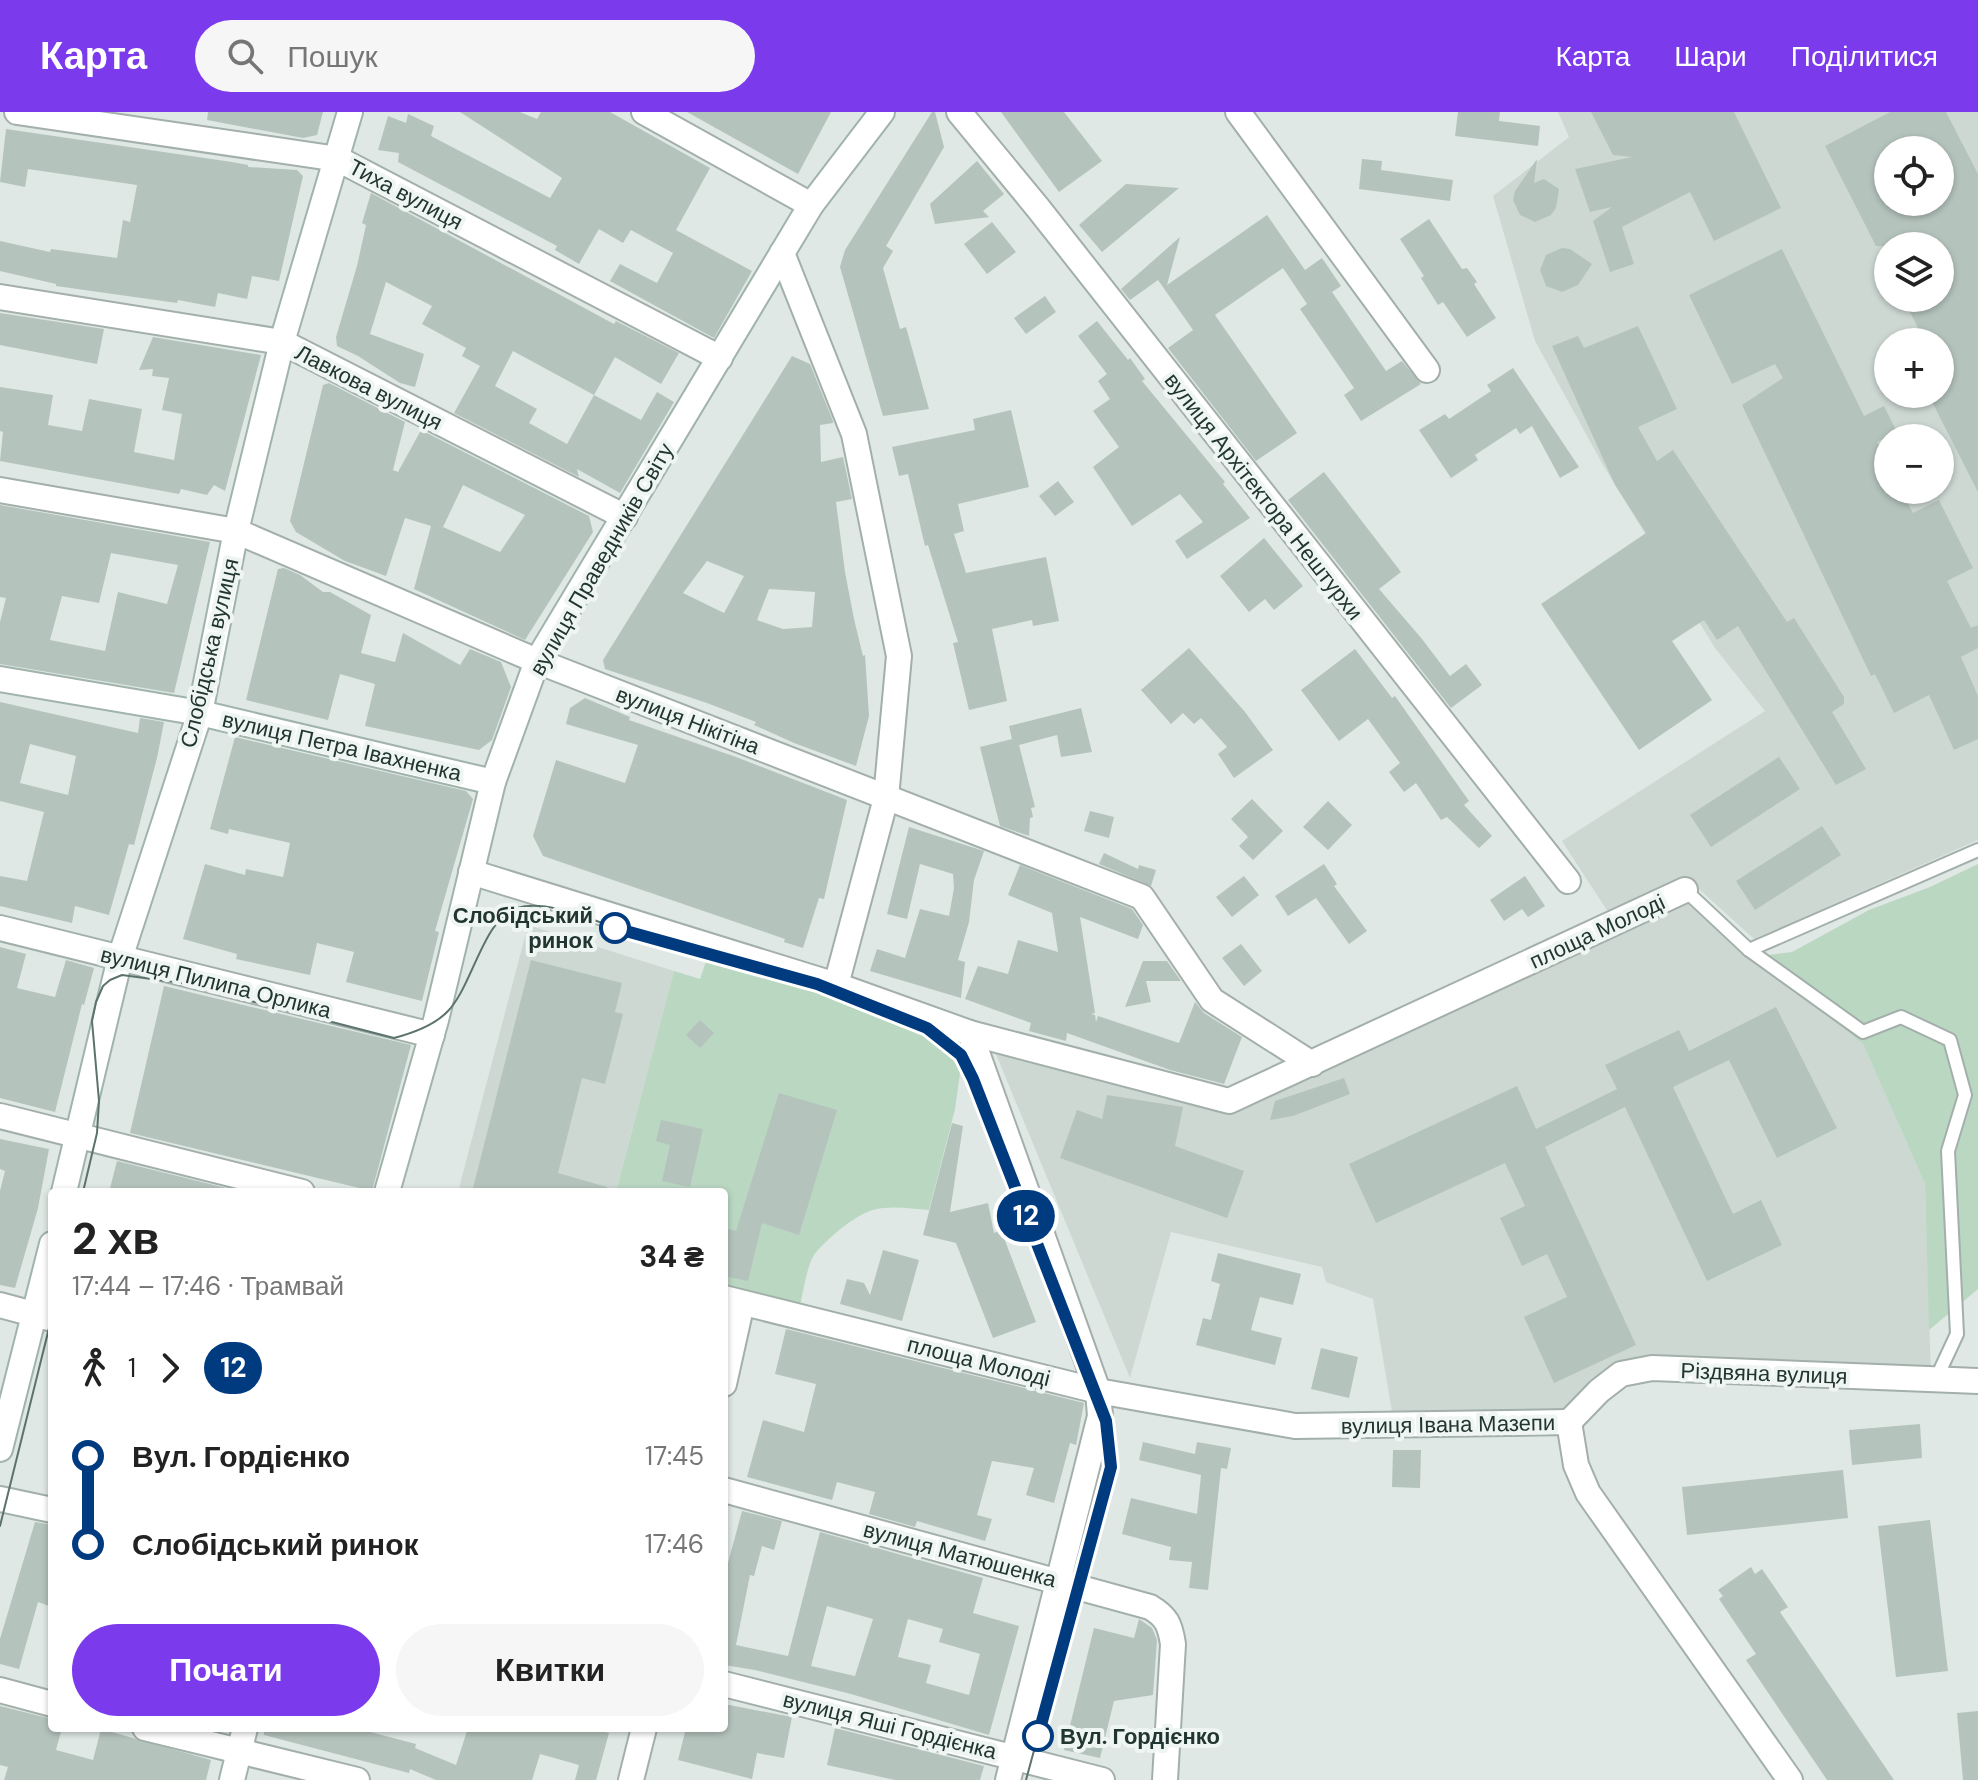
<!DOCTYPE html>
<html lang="uk">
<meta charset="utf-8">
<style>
:root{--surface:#fff;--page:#f6f6f6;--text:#222;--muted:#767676;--accent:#7c3aed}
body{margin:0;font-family:"DM Sans",sans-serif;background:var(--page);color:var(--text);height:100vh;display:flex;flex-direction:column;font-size:30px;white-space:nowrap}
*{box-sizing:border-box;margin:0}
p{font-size:26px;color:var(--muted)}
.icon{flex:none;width:44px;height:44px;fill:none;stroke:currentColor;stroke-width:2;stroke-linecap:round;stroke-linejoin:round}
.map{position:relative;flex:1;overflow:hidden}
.drawer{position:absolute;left:48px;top:1076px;width:680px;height:544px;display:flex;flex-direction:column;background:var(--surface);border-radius:8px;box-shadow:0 2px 6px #0004}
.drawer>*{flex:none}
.badge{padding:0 16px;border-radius:26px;font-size:28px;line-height:52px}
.fabs{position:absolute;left:1874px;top:24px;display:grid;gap:16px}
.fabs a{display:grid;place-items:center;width:80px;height:80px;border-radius:50%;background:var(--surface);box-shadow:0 2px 6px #0004;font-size:40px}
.map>.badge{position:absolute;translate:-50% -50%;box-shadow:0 0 0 4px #fff}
.legs{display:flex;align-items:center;gap:12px;height:88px;padding:0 24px;font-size:26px}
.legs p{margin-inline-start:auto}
.summary{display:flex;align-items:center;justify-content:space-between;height:136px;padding:0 24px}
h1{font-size:44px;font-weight:700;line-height:60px}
.cta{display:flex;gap:16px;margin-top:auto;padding:16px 24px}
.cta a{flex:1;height:92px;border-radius:48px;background:var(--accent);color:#fff;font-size:32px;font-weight:700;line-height:92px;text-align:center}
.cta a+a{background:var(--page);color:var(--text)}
ul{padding:0 24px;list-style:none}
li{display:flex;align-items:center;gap:28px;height:88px;font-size:30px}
li i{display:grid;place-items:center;width:12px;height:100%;margin:0 10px;background:currentColor}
li i::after{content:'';width:20px;height:20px;margin:-10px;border:6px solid;border-radius:50%;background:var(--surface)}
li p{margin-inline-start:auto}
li:first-child i{background:linear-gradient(#0000 50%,currentColor 0)}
li:last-child i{background:linear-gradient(currentColor 50%,#0000 0)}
header{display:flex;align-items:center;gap:48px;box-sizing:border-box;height:112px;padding:0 40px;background:var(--accent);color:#fff}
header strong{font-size:38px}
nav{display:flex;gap:44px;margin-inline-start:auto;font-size:28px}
.search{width:560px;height:72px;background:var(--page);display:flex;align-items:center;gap:20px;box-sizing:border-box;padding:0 28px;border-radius:44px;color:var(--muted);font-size:30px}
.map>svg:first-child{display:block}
</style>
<header>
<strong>Карта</strong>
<div class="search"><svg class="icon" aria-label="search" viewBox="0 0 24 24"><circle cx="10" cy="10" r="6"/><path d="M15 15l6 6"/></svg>Пошук</div>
<nav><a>Карта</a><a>Шари</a><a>Поділитися</a></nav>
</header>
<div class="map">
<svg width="1978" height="1668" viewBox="0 0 1978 1668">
<rect width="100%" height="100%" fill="#dfe8e4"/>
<g fill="#cdd8d3" fill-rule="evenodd">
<path d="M1558,0H1978V728L1754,827L1688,767L1608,800L1562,729L1765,599L1715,536L1603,353L1535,229L1493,84L1569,25ZM1888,38H1940V90H1888ZM1888,134H1940V186H1888ZM1888,230H1940V282H1888ZM1888,326H1940V378H1888Z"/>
<path d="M1685,782L1748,840L1863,932L1925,1072L1931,1266L1596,1267L1562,1298L1392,1300L1373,1187L1326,1170L1322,1155L1171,1120L1130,1266L993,935L1214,996Z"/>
<path d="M528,813L674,859L616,1080H458Z"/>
</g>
<g fill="#bad7c2">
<path d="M1978,752V1177L1929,1218L1925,1072L1863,932L1753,845L1792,840L1869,798L1930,775Z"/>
<path d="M710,838L965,926L955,997L929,1098C911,1097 891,1093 873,1098C856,1102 824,1129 814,1143C806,1156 802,1187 798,1203L724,1183V1080H616L674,859L700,867Z"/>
</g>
<g fill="#b5c3bd" fill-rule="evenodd">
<path d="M208,0H323L317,23L303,26L207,8Z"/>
<path d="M460,0H520L537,7L541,0H610L710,56L676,118L752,159L714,226L610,169L620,152L657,171L673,141L631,118L623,131L599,117L579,152L555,138L557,134L398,50L399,41L378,38L388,4L406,11L408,2L434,14L431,24L550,86L562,66Z"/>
<path d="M687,0H831L798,62Z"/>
<path d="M932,0H935L944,35L886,134L893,139L883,156L900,217L906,215L929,297L883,304L840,155L845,138Z"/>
<path d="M1001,0H1064L1102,49L1059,80Z"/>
<path d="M1458,0H1500L1499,9L1540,14L1538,34L1455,24Z"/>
<path d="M1591,0H1734L1781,96L1714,129L1690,80L1622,115L1634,152L1610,160L1593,109L1612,95L1590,100L1575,57L1632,45L1613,43Z"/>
<path d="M1890,0H1946L1978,62V380L1928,282H1940V230H1925L1903,186H1940V134H1876L1825,34ZM1888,38H1940V90H1888Z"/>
<path d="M6,17L232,50L248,53V55L297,58L303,64L279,169L252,164L247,187L218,181L215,195L178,188L177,191L56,174V172L0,159V129L50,140L51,137L117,146L123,108L130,110L137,73L28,57L25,75L0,70Z"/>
<path d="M1362,47L1382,49L1381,58L1453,68L1450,89L1359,77Z"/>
<path d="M1537,47L1534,71L1544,67L1559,77L1556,96L1551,103L1535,110L1520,103L1513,88L1515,79Z"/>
<path d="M977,49L1004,82L983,99L989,105L935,112L930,92Z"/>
<path d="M1126,72L1179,76L1102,140L1079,113Z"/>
<path d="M371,81L614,212L616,209L679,241L661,272L615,245L594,283L641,308L657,280L674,290L620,381L577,357L579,365L454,301L480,254L462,244L466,236L422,212L432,194L386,170L370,222L424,242L415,275L400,271L358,244L337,234L336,225L357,154L366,113L362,111ZM513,239L594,283L567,332L529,311L537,297L495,274Z"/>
<path d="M1267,103L1305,158L1322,146L1341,174L1332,180L1386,259L1402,249L1421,272L1361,309L1344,283L1354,276L1300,197L1307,192L1283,156L1215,203L1297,321L1256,349L1168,236L1193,218L1158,168L1130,188L1121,177L1180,125L1167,173Z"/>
<path d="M1429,107L1462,157L1467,156L1477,170L1474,172L1496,206L1467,225L1443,190L1438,193L1421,166L1424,164L1400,127Z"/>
<path d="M992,110L1016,140L987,162L964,132Z"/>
<path d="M1562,136L1570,137L1592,152L1578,173L1562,180L1546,174L1540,158L1546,143Z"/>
<path d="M1782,137L1864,304L1884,294L1897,320L1877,330L1888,351V378H1901L1913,401L1939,388L1973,456L1947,469L1971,516L1978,513V536L1961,545L1978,584V627L1954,638L1929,583L1894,601L1875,562L1871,564L1742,293L1783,266L1775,252L1732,272L1689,183Z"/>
<path d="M1045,184L1056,200L1026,222L1014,206Z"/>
<path d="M0,201L104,217L97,252L0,233Z"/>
<path d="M1097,209L1128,248L1130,246L1145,267L1142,269L1225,370L1223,372L1250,406L1187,447L1175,429L1203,410L1180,382L1132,414L1093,355L1119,335L1093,299L1110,287L1098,269L1107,262L1078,224Z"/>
<path d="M1638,214L1677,297L1638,315L1657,349L1673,338L1787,510L1794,506L1844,585V592L1832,600L1866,657L1836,673L1738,514L1717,528L1704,508L1672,529L1712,588L1639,638L1541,492L1646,421L1615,373L1552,234L1578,224L1584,236Z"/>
<path d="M153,225L261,243L225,379L214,373L207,383L181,377L179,382L0,349L3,320L0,319V275L53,283L48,313L82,319L89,287L142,297L134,340L174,348L182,302L162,298L169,266L152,264L153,257L139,258Z"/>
<path d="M792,244L810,252L833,309V311L820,313L821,350L843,345L852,387L836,390L845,460L854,507L863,544L865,543L869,604L856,654L794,631L754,613L756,610L707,591L605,557L603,548ZM707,449L744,464L724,501L683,481ZM769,477L815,480L812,515L783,517L757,508Z"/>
<path d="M1513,256L1579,355L1560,366L1532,314L1520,322L1516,316L1475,343L1478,348L1451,366L1419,318L1445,302L1449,307L1491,279L1487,273Z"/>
<path d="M329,271L405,310L393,358L398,360L421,318L589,404L593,420L525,528L414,477L431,414L405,406L386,464L345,449L296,420L290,409L323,273ZM463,373L525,403L500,440L443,415Z"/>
<path d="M1011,298L1029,375L958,392L964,419L954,422L966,461L1046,445L1059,509L1033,514L1032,508L992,517L1007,589L969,598L953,531L958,530L928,433L925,434L908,362L899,364L892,335L975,318L973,307Z"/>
<path d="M1324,360L1401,460L1379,477L1422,527L1450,564L1466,552L1482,573L1451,596L1288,388Z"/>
<path d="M1058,369L1074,390L1055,404L1039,384Z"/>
<path d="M0,393L210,430L174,581L0,552V510L6,486L0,485ZM111,441L178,453L167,492L118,480L105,539L50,528L62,484L99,491Z"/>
<path d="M1264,426L1303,474L1274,498L1265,487L1249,500L1220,464Z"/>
<path d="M284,456L300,463L323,480H330L371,503L361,541L395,550L403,521L460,553L470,537L501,550L511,575L492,628L479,638L365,614L375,572L340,562L328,608L246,588L278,457Z"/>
<path d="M1189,536L1245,600L1273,638L1234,666L1218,642L1227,635L1201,606L1194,612L1183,601L1171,612L1141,578Z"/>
<path d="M1355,537L1392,586L1395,584L1469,689L1464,693L1492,724L1479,736L1447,705L1441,708L1416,671L1404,680L1389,660L1400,651L1368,607L1339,629L1301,578Z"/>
<path d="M585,586L630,605L629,608L736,645L847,688L824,787L819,786L803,836L784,830L785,827L543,744L533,724L556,648L625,671L638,633L566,612L570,596Z"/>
<path d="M0,590L138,621L140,606L164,610L157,646L134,733L129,732L109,803L75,794L72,811L0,794V764L27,769L44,700L0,689ZM30,632L76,644L68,683L20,671Z"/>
<path d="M1081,596L1092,640L1061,645L1057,623L1019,633L1035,695L1031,696L1033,705L1030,706L1029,724L1000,714L980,635L1012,627L1009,614Z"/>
<path d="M235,625L466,679L473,687L435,819L439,820L422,889L346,870L354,840L317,831L310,863L236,847L237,842L183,827L205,752L245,763L246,757L283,765L290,731L229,717L228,722L210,717Z"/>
<path d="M1779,645L1800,677L1711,735L1690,703Z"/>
<path d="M1252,687L1283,719L1253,748L1239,734L1248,725L1231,707Z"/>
<path d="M1328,689L1352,713L1328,738L1303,715Z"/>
<path d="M1090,699L1114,705L1109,726L1084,719Z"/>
<path d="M1822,714L1841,743L1755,798L1736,769Z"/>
<path d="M909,715L984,739L974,768L969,810L958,848L965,850L961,886L870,859L877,837L905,846L920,797L949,804L954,776L953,762L920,752L907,807L887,802Z"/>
<path d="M1104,741L1138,757L1139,753L1156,758L1151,774L1099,752Z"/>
<path d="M1324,752L1337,772L1334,774L1367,819L1349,832L1316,786L1288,804L1275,784Z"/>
<path d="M1020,753L1132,797L1143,813L1138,827L1080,805L1095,901L1091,902L1095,903L1096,910L1098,904L1179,931L1195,890L1204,901L1242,925L1224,972L1170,958L1067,921L1066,929L1029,919L1031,911L965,887L978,854L1008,862L1018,828L1058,840L1052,801L1008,783Z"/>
<path d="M1244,764L1259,783L1232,805L1216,785Z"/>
<path d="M1525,764L1545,794L1528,805L1522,797L1504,809L1490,788Z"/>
<path d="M1241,832L1262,859L1244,874L1222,846Z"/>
<path d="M0,835L26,842L17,876L55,885L66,848L94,856L84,893L82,892L55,1000L0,986Z"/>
<path d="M531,848L622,871L615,900L623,902L605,972L582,966L558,1061L607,1075L606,1080H472Z"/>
<path d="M1143,849H1167L1181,869H1146L1151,890L1125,895Z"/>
<path d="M164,874L411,933L372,1079L130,1021Z"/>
<path d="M1776,895L1837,1016L1777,1046L1729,948L1673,975L1733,1102L1761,1088L1782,1133L1707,1169L1625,995L1545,1035L1636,1233L1554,1271L1524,1205L1567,1185L1547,1142L1522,1154L1500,1106L1525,1094L1505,1051L1376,1111L1349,1052L1517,974L1536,1017L1617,977L1605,953L1679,918L1689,939Z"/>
<path d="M700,908L714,921L700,936L686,923Z"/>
<path d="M1344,966L1350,982L1293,1004L1270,1008L1275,989Z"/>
<path d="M779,981L837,998L799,1123L762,1111L748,1169L724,1164V1116L736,1119Z"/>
<path d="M1107,983L1183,995L1175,1034L1244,1059L1227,1106L1060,1046L1077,998L1102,1007Z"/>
<path d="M661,1008L703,1017L690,1075L662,1069L670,1033L656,1029Z"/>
<path d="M952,1011L963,1014L950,1100L988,1091L994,1121L1001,1118L1036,1210L993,1226L956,1131L923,1123Z"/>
<path d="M0,1027L49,1037L38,1096L15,1176L0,1173V1079L5,1059L0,1057Z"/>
<path d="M117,1049L238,1079V1080H109Z"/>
<path d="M883,1138L919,1148L902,1209L840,1192L847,1167L864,1171L870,1183Z"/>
<path d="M1218,1141L1301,1162L1293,1193L1260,1185L1251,1218L1282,1226L1275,1253L1196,1233L1203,1206L1211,1208L1220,1172L1211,1169Z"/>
<path d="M786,1217L1084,1291L1076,1333L1070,1331L1054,1391L1026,1383L1034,1356L992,1349L977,1403L992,1407L985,1429L917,1409L915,1415L869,1402L875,1380L837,1370L832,1388L747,1365L763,1308L804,1320L816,1272L775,1262Z"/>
<path d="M1321,1236L1358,1245L1349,1286L1311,1277Z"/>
<path d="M1920,1312L1922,1346L1852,1353L1849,1318Z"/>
<path d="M1143,1330L1195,1342L1197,1330L1231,1336L1227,1357L1221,1356L1208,1478L1189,1476L1192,1450L1169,1448L1171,1435L1122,1422L1131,1386L1197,1402L1201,1363L1139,1348Z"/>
<path d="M1393,1338H1421L1420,1376L1392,1375Z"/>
<path d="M1843,1358L1848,1406L1687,1423L1682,1375Z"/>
<path d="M742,1399L782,1409L774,1438L762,1434L754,1464L750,1463L736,1533L788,1544L820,1420L983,1466L973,1501L1019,1514L989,1623L851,1582L755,1558L724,1553V1466ZM827,1494L873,1507L855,1564L811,1554ZM908,1507L943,1517L939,1530L980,1542L969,1583L926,1571L931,1553L898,1545Z"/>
<path d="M1930,1408L1948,1559L1896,1565L1878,1414Z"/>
<path d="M35,1410L52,1413V1495L38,1490L19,1557L0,1552V1527Z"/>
<path d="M1751,1455L1755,1462L1762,1457L1788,1495L1780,1500L1894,1668H1827L1746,1548L1756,1542L1719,1487L1723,1484L1718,1478Z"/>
<path d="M1139,1507L1152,1516L1157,1528L1153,1583L1114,1589L1100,1646L1064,1638L1094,1516L1134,1526Z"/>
<path d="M724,1592L792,1605L784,1646L757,1641L752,1667L678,1648L686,1616H724Z"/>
<path d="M0,1594L52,1607V1616H62L56,1638L93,1648L101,1617L211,1648L206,1668H4L8,1655L0,1653Z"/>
<path d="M1978,1599V1668H1963L1957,1601Z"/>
<path d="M264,1616H355L416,1632L415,1636L456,1653L468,1616H590L609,1621L596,1668H575L579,1653L540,1642L532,1668H436L410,1657L409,1661L264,1623Z"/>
<path d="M835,1616L984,1654L980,1668H895L827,1653Z"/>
</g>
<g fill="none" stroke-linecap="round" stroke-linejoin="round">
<g stroke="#a3afab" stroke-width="16">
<g id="lane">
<path d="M1685,778L1749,838L1863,920L1901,905L1950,928L1965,983L1948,1039L1957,1222L1936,1267"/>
<path d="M1749,838L1978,738"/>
</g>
</g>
<g stroke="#a3afab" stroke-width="28">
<g id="street">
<path d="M17,0L338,47L720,246"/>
<path d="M644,0L811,93"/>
<path d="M959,0L1038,96L1568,769"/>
<path d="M1238,0L1427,258"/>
<path d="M782,141L854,322L899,544L886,686L836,873"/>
<path d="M0,185L282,230L625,405"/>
<path d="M0,378L236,419L537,549L1142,785L1212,888L1312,952"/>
<path d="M471,760L836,873L970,921L1229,989L1685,778"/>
<path d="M0,816L432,923"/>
<path d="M970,921L1098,1279L1100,1304L1008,1668"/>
<path d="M0,1004L302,1080"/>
<path d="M724,1186L1098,1279L1295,1314L1569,1310"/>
<path d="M0,1193L52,1207"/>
<path d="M724,1272L742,1191"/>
<path d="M1569,1310L1599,1279L1621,1262L1652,1256L1978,1269"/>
<path d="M1569,1310L1576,1353L1588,1381L1790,1668"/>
<path d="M724,1378L1150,1495C1167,1505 1170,1513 1173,1532L1165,1668"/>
<path d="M0,1387L52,1398"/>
<path d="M724,1572L1102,1668"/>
<path d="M0,1578L52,1592"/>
<path d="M145,1616L357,1668"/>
<path d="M631,1668L644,1616"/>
</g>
</g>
<g stroke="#a0b3ac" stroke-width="28">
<g id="secondary">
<path d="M0,567L200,601L493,670"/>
<path d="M64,1080L120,846L200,601L236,419L282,230L350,0"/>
<path d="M387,1080L436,908L493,670L537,549L811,93L882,0"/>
<path d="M0,1337L52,1132"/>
<path d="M232,1668L245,1616"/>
</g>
</g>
<use href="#lane" stroke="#fff" stroke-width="12"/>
<use href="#street" stroke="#fff" stroke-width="24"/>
<use href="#secondary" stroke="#fff" stroke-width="24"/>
<g stroke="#5c726c" stroke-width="2">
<path d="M83,1080L97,1021L99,989L92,909L96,890L103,874L110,868L122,863L181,871L394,926C413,921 435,913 448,899C473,873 483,807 517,796C549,786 597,811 629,820C728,847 832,869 924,915C948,927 962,945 973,967L1106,1309L1111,1355L1026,1668"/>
<path d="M0,1414L52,1204"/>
</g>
</g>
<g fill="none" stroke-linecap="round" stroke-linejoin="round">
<g stroke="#fff" stroke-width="18">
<path id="line-1" d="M615,816L817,872L927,916L961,943L973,967L1106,1309L1111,1355L1038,1624"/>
</g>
<use href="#line-1" stroke="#003b80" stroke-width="12"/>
</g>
<g fill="#fff" stroke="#003b80" stroke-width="4">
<circle cx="615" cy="816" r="14"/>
<circle cx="1038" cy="1624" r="14"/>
</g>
<g text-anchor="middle" stroke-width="8" stroke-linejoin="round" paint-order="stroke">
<g font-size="22" fill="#223631" stroke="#eff5f2">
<text transform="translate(406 82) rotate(28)" y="8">Тиха вулиця</text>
<text transform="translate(369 275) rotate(27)" y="8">Лавкова вулиця</text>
<text transform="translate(1264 384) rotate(52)" y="8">вулиця Архітектора Нештурхи</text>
<text transform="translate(601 447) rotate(-60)" y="8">вулиця Праведників Світу</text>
<text transform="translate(209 541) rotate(-77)" y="8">Слобідська вулиця</text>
<text transform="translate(688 608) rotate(21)" y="8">вулиця Нікітіна</text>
<text transform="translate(342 634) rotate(13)" y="8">вулиця Петра Івахненка</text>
<text transform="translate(1597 819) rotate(-25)" y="8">площа Молоді</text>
<text transform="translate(216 870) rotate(14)" y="8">вулиця Пилипа Орлика</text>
<text transform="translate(979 1249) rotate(14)" y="8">площа Молоді</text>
<text transform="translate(1764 1261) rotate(2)" y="8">Різдвяна вулиця</text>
<text transform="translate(1448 1312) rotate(-1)" y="8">вулиця Івана Мазепи</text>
<text transform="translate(960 1442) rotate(15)" y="8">вулиця Матюшенка</text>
<text transform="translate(890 1613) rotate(14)" y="8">вулиця Яші Гордієнка</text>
</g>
<g font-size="22" font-weight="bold" fill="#223631" stroke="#eff5f2" text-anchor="end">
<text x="593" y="811">Слобідський<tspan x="593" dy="25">ринок</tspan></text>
<text x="1060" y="1632" text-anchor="start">Вул. Гордієнко</text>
</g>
</g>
</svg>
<div class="fabs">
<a><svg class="icon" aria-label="locate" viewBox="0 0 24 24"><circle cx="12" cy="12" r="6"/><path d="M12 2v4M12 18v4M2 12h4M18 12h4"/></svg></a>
<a><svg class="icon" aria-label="layers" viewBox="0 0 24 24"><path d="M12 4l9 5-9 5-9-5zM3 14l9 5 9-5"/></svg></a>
<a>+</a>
<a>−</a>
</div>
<b class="badge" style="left:1026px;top:1104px;background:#003b80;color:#fff">12</b>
<section class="drawer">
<div class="summary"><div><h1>2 хв</h1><p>17:44 – 17:46 · Трамвай</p></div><b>34 ₴</b></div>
<div class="legs"><svg class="icon" aria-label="walk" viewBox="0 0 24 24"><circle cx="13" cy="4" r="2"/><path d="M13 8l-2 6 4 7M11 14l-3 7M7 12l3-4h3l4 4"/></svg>1<svg class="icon" aria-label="forward" viewBox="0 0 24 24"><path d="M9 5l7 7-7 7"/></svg><b class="badge" style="background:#003b80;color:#fff">12</b></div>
<ul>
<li><i style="color:#003b80"></i><b>Вул. Гордієнко</b><p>17:45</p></li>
<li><i style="color:#003b80"></i><b>Слобідський ринок</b><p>17:46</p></li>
</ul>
<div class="cta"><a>Почати</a><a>Квитки</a></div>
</section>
</div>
